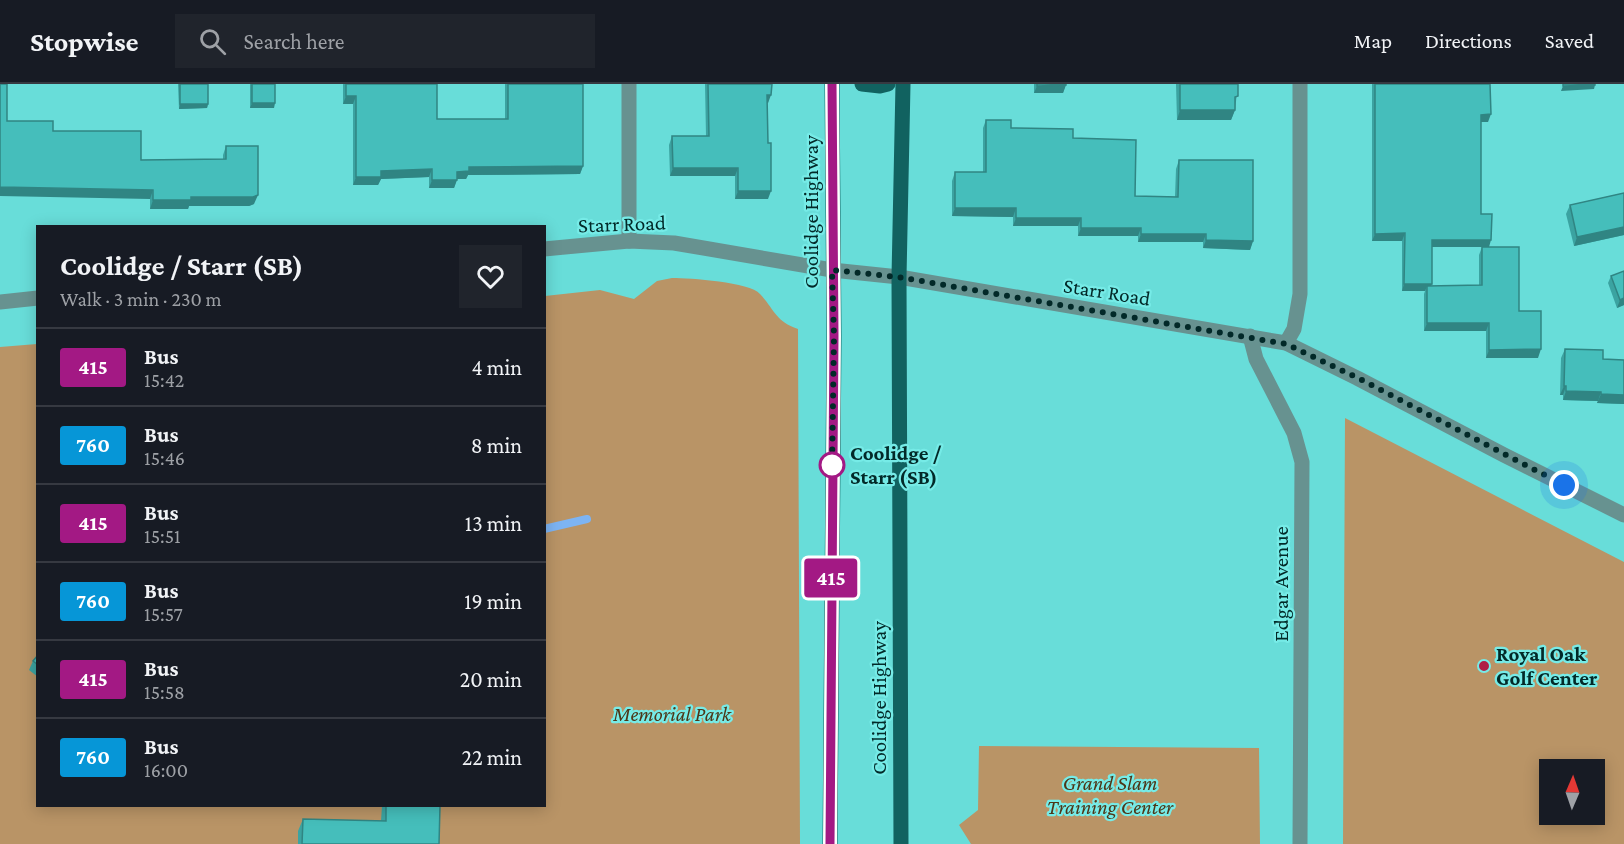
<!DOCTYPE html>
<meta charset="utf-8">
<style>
:root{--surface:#171b24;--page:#20242c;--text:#f1f3f6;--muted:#9ea1a6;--line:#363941}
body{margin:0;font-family:"Crimson Pro",serif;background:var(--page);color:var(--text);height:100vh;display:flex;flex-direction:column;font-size:22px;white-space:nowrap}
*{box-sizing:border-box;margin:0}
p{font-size:20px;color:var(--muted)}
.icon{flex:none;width:33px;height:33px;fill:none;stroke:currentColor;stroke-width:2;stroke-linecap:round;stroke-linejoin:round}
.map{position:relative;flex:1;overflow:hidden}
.details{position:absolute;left:36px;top:141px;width:510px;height:582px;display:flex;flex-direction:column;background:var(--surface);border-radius:0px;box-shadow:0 3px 15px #0003}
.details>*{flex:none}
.badge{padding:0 12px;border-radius:4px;font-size:21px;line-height:39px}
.needle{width:39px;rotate:2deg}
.fabs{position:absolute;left:1539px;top:675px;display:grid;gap:12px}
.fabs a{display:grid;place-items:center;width:66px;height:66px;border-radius:0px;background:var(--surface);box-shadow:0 3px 15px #0003;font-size:30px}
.you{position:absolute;width:30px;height:30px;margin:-15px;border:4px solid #fff;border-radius:50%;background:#1a73e8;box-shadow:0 0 0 9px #1a73e833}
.map>.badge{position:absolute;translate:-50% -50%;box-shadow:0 0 0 3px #fff}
.round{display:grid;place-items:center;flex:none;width:63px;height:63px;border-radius:0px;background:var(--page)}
.headline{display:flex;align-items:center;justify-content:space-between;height:102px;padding:0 24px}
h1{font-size:28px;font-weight:700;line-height:45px}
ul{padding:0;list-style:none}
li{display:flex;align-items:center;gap:18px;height:78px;padding:0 24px;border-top:2px solid var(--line)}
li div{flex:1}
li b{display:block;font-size:22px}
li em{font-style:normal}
li .badge{min-width:66px;font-weight:700;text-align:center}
header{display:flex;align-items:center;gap:36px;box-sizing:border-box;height:84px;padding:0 30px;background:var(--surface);border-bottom:2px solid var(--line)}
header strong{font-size:28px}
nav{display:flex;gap:33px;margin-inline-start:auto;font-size:21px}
.search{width:420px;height:54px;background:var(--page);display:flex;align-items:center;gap:15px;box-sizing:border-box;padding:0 21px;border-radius:0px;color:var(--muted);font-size:22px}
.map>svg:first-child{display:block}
</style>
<header>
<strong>Stopwise</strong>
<div class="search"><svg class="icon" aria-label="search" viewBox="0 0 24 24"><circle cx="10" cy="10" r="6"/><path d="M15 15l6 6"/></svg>Search here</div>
<nav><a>Map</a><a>Directions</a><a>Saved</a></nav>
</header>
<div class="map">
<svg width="1624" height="760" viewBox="0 0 1624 760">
<rect width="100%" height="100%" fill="#68ddd9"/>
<g fill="#b99466" fill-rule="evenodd">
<path d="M672,194C690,194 750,198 760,210C775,226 775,237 798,245L800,760H0V263L37,260L38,722H544L545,212L600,206L634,215L657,197Z"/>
<path d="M1345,334L1624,478V760H1343ZM1550,686H1594V730H1550Z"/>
<path d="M979,662L1259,664L1260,760H971L959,741L978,726Z"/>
</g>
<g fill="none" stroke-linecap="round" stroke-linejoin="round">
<path stroke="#7db4f3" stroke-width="8" d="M544,445L587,435"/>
<g stroke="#679290" stroke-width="15">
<path d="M629,157V0"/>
<path d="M544,165L629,157L674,159L832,186L899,193L1286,259L1357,294L1504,371L1624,431"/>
<path d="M0,218L38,214"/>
<path d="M1250,252L1256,275L1294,349L1302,378L1300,760"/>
<path d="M1286,259L1294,245L1300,210V0"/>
</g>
<g stroke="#116260" stroke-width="15">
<path d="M862,0L880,2L888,0"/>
<path d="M830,760L834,252L832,0"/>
<path d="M901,760L899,193L903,0"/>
</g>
</g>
<g fill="#3ba3a1" fill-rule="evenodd">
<path d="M178,0H208V20L207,24L179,25Z"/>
<path d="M250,0H275L274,24H250Z"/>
<path d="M343,0H437V35H505V0H583V82L580,90L468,91L466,95H457L454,104H429V93L381,95L378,101H353V20H343Z"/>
<path d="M705,0H772L768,19H767L768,115H735V92H670L669,61L672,52H706Z"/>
<path d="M1034,0H1066L1063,9H1034Z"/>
<path d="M1176,0H1238L1235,26L1231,36H1177Z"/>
<path d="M1372,0H1490L1488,38H1481V130L1489,163L1519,227L1538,274H1486V247H1424V210L1425,207H1402V157H1372ZM1432,163H1482L1479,171V201L1431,202Z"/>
<path d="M986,36L1011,44L1073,54L1135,112L1175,113L1176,85L1179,76L1253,157L1250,166L1203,164V158H1138V152H1078V142H1013V133L952,132V97L955,88H983V44Z"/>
<path d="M7,37L53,47L141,76L223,75V71L226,62L254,120L249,122H189L188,125H150V115Z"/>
<path d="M1624,109V151L1574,162L1566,130L1570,121Z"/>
<path d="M1624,187V221L1617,224L1608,199L1611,192Z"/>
<path d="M1565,265L1603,275L1624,276V320L1597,319L1598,317L1563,316V311H1560L1561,274Z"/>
<path d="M38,571V593L29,586L33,577Z"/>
<path d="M382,722H440L439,760H298V747L303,735L381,737Z"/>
</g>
<g fill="#308583">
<path d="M1066,1L1063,9H1034L1037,2Z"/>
<path d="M1595,1L1594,5L1561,7L1563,2Z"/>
<path d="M767,11H771L768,19H764Z"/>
<path d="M346,12H356L353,20H343Z"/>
<path d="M252,19H275L274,24H250Z"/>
<path d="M180,20H208L207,24L179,25Z"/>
<path d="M1180,26H1235L1231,36H1177Z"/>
<path d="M1491,30L1488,38H1478L1481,31Z"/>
<path d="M583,82L580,90L468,91L466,95H454L457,88L469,83Z"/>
<path d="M673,84H738L735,92H670Z"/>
<path d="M432,85L429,93L381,95L378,101H353L356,93L381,87Z"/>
<path d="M432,96H457L454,104H429Z"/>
<path d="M0,103L153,106L150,115L0,112Z"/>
<path d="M738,107H771L768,115H735Z"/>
<path d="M258,111L254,120L249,122H189L188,125H150L153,116L191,113Z"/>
<path d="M955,124H1016L1013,133L952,132Z"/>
<path d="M1016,134H1081L1078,142H1013Z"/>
<path d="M1624,143V151L1574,162L1577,153Z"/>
<path d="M1081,144H1141L1138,152H1078Z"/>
<path d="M1405,149L1402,157H1372L1375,150Z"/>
<path d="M1141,150H1206L1203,158H1138Z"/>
<path d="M1206,156L1253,157L1250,166L1203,164Z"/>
<path d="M1432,156H1491L1489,163H1430Z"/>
<path d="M1404,200H1432L1429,207L1427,202L1425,207H1402Z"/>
<path d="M1624,214V221L1617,224L1620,216Z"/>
<path d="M1427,239H1489L1486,247H1424Z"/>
<path d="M1541,265L1538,274H1486L1489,266Z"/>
<path d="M1564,302H1566L1563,311H1560Z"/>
<path d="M1566,307L1601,308L1598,317L1563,316Z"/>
<path d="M1601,310L1624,311V320L1597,319Z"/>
</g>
<g fill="#45bebb" stroke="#308583" stroke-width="1.5">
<path d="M0,0H7V37H53V47H141V76L226,75V62H258V111L253,113H191V116H153V106L0,103Z"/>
<rect x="180" y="0" width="28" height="20"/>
<rect x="252" y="0" width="23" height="19"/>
<path d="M346,0H437V35H508V0H583V82L469,83V87L457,88V96H432V85L381,87V93H356V12H346Z"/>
<path d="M708,0H772L771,11H767L768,59H771V107H738V84H673L672,52H709Z"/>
<path d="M1037,0H1066V1L1037,2Z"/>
<path d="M1180,0H1238V12L1235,13V26H1180Z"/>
<path d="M1375,0H1490L1491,30L1481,31V130H1492L1491,156H1432V200H1404L1405,149L1375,150Z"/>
<path d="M1563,0H1595V1L1563,2Z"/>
<path d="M986,36H1011V44L1073,45V54L1136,56L1135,112L1178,113L1179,76H1253V157L1206,156V150H1141V144H1081V134H1016V124H955V88H986Z"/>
<path d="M1624,109V143L1577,153L1570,121Z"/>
<path d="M1482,163H1519V227H1541V265L1489,266V239H1427V202L1482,201Z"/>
<path d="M1624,187V214L1620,216L1611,192Z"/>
<path d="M1565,265L1603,266V275L1624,276V311L1601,310V308L1566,307V302H1564Z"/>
<path d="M38,571V581L33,577Z"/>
<path d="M386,722H440L439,760H302L303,735L386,737Z"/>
</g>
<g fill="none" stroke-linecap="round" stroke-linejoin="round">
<g stroke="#fff" stroke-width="14">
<path id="line" d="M830,760L834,252L832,0"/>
</g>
<use href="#line" stroke="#a31984" stroke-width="9"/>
<path stroke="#022928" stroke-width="6" stroke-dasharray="0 10.8" d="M832,381V384L834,252L832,186L898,193L1286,260L1358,294L1564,401"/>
</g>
<circle fill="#fff" stroke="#a31984" stroke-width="3" cx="832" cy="381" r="12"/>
<circle fill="#b01d45" stroke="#76ebe7" stroke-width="2" cx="1484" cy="582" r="6"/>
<g text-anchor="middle" stroke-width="4.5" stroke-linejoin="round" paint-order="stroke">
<g font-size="21" fill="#022928" stroke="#76ebe7">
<text transform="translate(811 128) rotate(-90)" y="7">Coolidge Highway</text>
<text transform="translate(622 140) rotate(-2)" y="7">Starr Road</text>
<text transform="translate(1107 208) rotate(9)" y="7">Starr Road</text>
<text transform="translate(1281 500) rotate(-90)" y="7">Edgar Avenue</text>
<text transform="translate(879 614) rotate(-90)" y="7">Coolidge Highway</text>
</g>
<g font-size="21" font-weight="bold" fill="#022928" stroke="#76ebe7" text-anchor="start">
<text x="850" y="376">Coolidge /<tspan x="850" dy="24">Starr (SB)</tspan></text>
</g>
<g font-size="21" font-weight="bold" fill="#022928" stroke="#76ebe7" text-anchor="start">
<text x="1496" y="577">Royal Oak<tspan x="1496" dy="24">Golf Center</tspan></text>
</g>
<g font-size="21" font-style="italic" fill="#4d3618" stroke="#76ebe7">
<text x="672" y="637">Memorial Park</text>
<text x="1110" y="706">Grand Slam<tspan x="1110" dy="24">Training Center</tspan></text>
</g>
</g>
</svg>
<div class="fabs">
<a><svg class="needle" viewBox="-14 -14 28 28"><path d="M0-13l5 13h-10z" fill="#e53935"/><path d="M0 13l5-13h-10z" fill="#9ea1a6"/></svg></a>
</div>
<div class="you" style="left:1564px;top:401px"></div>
<b class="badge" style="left:831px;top:494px;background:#a31984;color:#fff">415</b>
<section class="details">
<div class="headline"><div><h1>Coolidge / Starr (SB)</h1><p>Walk · 3 min · 230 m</p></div><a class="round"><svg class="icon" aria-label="heart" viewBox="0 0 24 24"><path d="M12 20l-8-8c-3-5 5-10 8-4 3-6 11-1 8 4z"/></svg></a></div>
<ul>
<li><span class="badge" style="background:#a31984;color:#fff">415</span><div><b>Bus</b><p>15:42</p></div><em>4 min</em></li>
<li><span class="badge" style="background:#0696d7;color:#fff">760</span><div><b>Bus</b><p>15:46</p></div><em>8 min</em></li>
<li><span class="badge" style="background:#a31984;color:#fff">415</span><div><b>Bus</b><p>15:51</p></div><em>13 min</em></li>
<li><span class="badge" style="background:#0696d7;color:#fff">760</span><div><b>Bus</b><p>15:57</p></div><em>19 min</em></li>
<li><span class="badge" style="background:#a31984;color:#fff">415</span><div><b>Bus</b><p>15:58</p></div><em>20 min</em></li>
<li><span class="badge" style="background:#0696d7;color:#fff">760</span><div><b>Bus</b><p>16:00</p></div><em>22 min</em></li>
</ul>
</section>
</div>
